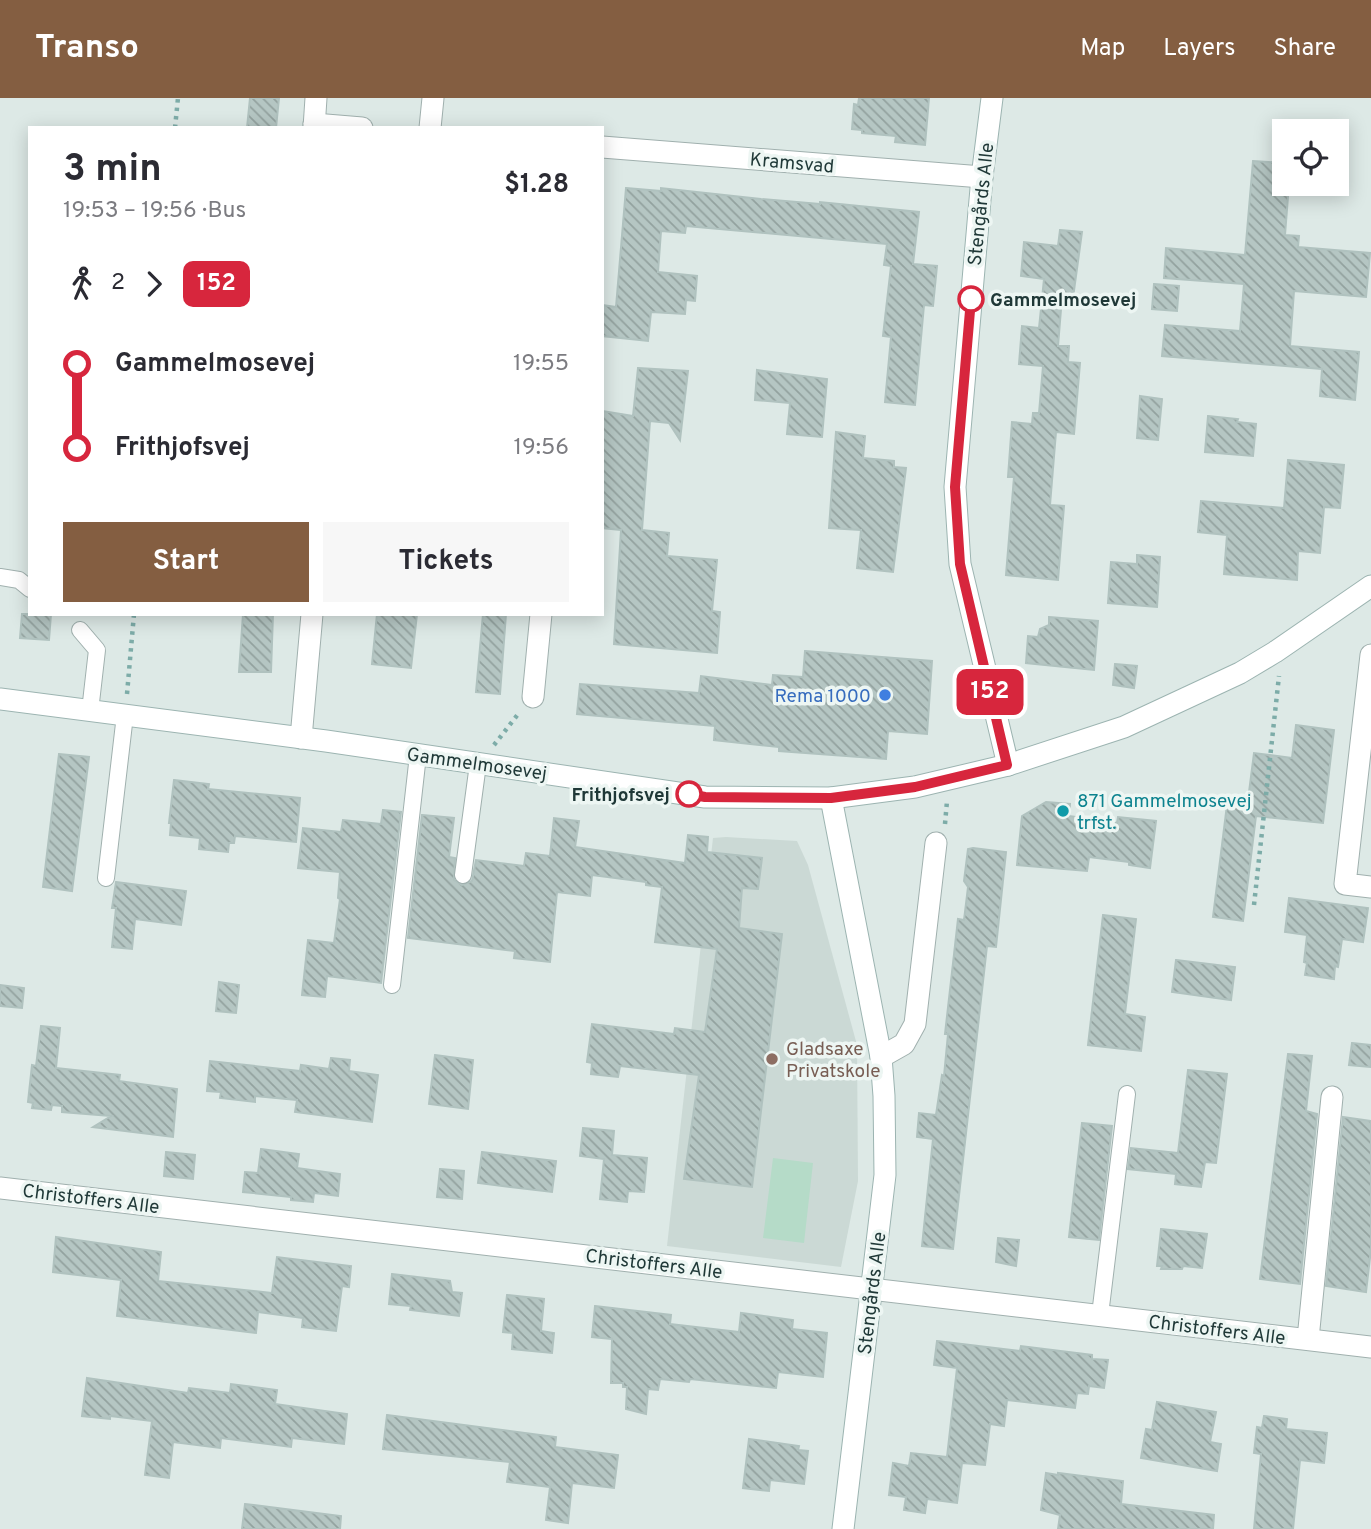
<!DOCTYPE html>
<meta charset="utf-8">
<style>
:root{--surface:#fff;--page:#f7f7f7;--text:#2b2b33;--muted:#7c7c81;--accent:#845e41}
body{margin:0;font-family:Overpass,sans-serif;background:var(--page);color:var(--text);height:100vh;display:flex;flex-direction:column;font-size:26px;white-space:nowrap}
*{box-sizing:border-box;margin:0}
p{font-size:23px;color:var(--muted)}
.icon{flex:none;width:38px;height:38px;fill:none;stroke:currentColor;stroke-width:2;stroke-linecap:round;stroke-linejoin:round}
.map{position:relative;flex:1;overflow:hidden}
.details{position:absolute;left:28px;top:28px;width:576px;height:490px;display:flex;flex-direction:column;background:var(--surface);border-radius:0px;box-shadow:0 4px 18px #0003}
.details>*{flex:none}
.badge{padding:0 14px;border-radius:10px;font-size:24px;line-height:46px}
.controls{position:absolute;left:1272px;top:21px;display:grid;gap:14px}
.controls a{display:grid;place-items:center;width:77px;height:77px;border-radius:0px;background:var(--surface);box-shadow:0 4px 18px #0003;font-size:35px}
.map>.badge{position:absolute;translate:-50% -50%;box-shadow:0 0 0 4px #fff}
.legs{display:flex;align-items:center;gap:10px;height:77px;padding:0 35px;font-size:23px}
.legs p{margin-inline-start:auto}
.headline{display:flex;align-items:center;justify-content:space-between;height:119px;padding:0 35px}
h1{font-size:38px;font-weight:700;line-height:52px}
.primary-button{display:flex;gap:14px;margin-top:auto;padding:14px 35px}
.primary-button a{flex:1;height:80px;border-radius:0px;background:var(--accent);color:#fff;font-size:28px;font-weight:700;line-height:80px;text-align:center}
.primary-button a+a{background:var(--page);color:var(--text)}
ul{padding:0 35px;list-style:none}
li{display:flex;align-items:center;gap:24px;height:84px;font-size:26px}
li i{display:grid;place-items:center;width:10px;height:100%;margin:0 9px;background:currentColor}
li i::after{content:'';width:18px;height:18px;margin:-9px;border:5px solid;border-radius:50%;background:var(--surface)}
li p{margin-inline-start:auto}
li:first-child i{background:linear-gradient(#0000 50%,currentColor 0)}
li:last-child i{background:linear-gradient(currentColor 50%,#0000 0)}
header{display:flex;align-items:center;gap:42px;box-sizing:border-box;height:98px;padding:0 35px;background:var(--accent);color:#fff}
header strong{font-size:33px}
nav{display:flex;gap:38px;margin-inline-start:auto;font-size:24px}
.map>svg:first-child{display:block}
</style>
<header>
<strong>Transo</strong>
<nav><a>Map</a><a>Layers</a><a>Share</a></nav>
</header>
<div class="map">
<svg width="1371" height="1431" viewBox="0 0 1371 1431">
<defs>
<pattern id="building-back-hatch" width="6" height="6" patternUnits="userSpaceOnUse" patternTransform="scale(1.75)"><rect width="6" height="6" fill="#b5c6c3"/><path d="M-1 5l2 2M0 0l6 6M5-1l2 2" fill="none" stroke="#93a29f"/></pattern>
</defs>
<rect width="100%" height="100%" fill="#dde9e6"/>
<path fill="#cbd9d5" d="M726,739L797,743L808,767L857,947L858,1083L841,1169L667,1148L713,740Z"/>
<path fill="#b5dbc8" d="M773,1060L813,1065L804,1145L763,1140Z"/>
<g fill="url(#building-back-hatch)" stroke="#b0c2bf" stroke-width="2">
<path d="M250,0H279L276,30H247Z"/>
<path d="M859,0H929L925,47L895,44L896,38L862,35V32L852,31L854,6L858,7Z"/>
<path d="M1253,63L1284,65V86H1289L1285,137L1299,138L1298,149L1370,155L1366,199L1294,193L1290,248L1359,254L1355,302L1320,298L1322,271L1162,258L1165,227L1240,233L1244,186L1164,180L1166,150L1245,157Z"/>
<path d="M626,90L661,93V90L761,101L820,106V104L919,114L913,166L937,168L933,208L924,207L915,307L885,304L891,239L883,238L891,168L884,167L887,146L686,128L685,135L661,133L658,174L697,178L695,203L686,202L685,216L651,214L648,243L602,238V207L616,209Z"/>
<path d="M1060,132L1082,134L1073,200L1062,199L1058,248H1069L1068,264L1080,265L1074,336L1056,334L1050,407L1064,408L1058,482L1006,477L1014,379H1008L1012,324L1032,326L1033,315H1039L1043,268L1019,266L1022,228L1039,230L1044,181L1021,178L1024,144L1058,148Z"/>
<path d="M1154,186L1179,188L1177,213L1152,211Z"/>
<path d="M638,270L688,273L680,342L669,325L650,323L642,432L669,435L667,458L717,462L712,513L720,514L717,555L614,546L621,432L602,430V313L633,318Z"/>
<path d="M757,272L827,281L822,339L787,336L790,305L755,302Z"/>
<path d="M1140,298L1162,301L1158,342L1137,340Z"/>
<path d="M1208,318L1238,321L1237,324L1256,326L1253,358L1205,354Z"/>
<path d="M836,334L865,338L863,360L894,363V369L906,370L893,474L857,470L861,432L829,430Z"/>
<path d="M1288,362L1344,367L1340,410L1324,409L1320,455L1298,453L1297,482L1224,476L1227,437L1198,434L1201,403L1284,410Z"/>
<path d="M1137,457L1160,459L1157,509L1108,505L1111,464L1137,466Z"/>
<path d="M22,516H51L49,542L20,540Z"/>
<path d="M243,516H273L271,574H239Z"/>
<path d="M377,516H417L411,570L372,566Z"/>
<path d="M483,516H506L500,596L476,594Z"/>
<path d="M1049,519L1098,523L1094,572L1026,565L1028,538L1038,539L1040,531L1049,527Z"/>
<path d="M805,553L932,563L927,636L888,633L886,661L779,653V649L714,642L715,628L577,616L580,586L699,595L701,578L772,587L773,577L803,579Z"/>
<path d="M1115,566L1137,568L1134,590L1113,587Z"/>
<path d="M1296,627L1334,632L1323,725L1256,718L1243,823L1213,819L1227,707L1247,710L1254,655L1292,660Z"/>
<path d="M59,656L89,659L72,793L43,789Z"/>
<path d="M174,682L209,686L208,691L300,700L296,744L235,738L234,745H229L228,754L199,751L200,740L170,737L171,725H169Z"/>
<path d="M1046,704L1070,706L1069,718L1117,725L1118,719L1156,723L1150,770L1129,767V764L1089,759L1087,773L1017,767L1022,718Z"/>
<path d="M383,712L401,714L381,885L327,878L325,899L302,897L308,842L334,845L340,801L338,800L340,774L298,770L303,730L341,734L343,722L381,726Z"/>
<path d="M422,717L454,720L449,759L455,760L454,782L462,787L472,783L476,762L524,768L526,755L550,758L554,720L579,723L575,749L685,765L688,737L708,739L707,754L762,760L758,791L742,790L739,830L782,836L752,1089L684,1081L699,977L620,968L618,979L591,976L592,965L587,964L592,926L674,936L675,930L705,934L717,851L655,844L662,789L646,787V784L592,777L590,798L557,794L550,864L514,860L515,853L408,840Z"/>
<path d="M973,750L1006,754L996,849L987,848L953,1151L922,1148L933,1041L917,1039L919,1015L936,1017L942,977L944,978L948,936H945L958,821L964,822L968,789L964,783L968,751Z"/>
<path d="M116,784L186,793L181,827L135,821L132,851L112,849L116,810H112Z"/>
<path d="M1289,800L1368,810L1363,844L1342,841L1338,869L1335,868L1334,881L1305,877L1307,865L1304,864L1307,837L1285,834Z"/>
<path d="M1103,817L1136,821L1125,916L1145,919L1141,953L1088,947Z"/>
<path d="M1176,862L1235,869L1231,902L1172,894Z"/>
<path d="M219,884L239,887L236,915L216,913Z"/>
<path d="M0,887L24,890L22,910L0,908Z"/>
<path d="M41,928L60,930L56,970L120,977L119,983L177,991L173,1039L93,1029L111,1018L62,1014V1008L52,1007L51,1012L32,1010L33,1005L28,1004L32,967L36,968Z"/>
<path d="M1352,945L1371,947V969L1349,967Z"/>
<path d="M1288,956L1312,958L1306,1013L1317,1016L1300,1186L1260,1181Z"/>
<path d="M435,957L473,962L468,1011L429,1006Z"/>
<path d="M331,960L350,962L349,973L378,977L372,1024L295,1014L297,1002L255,998V1004L220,1000L221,994L207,993L210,963L300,973L301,967L329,971Z"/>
<path d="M1188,972L1227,976L1216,1065L1205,1064L1201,1089L1175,1086L1176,1076L1128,1071L1131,1050L1178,1055Z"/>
<path d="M1343,1019L1371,1023V1151L1366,1194L1326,1188Z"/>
<path d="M1082,1025L1112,1028L1099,1142L1069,1139Z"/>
<path d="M583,1030L614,1033L612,1057L647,1060L644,1094L628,1093L627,1104L600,1101L604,1061L580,1058Z"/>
<path d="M261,1051L299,1056L297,1070L340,1076L338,1098L314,1095L313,1104L291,1102V1099L243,1094L245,1074L258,1075Z"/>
<path d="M166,1054L195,1057L193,1081L164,1078Z"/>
<path d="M482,1054L556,1063L552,1094L478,1085Z"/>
<path d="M440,1071L464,1073L462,1101L437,1099Z"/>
<path d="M1161,1131L1207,1136L1202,1170L1183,1168L1182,1171H1161L1162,1168H1157Z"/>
<path d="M56,1139L161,1154L158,1183L272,1195L277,1159L351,1168L349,1189L342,1188L336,1233L302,1229L303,1220L258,1214L256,1235L117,1218L121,1182L53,1174Z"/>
<path d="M998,1140L1019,1142L1016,1168L996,1164Z"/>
<path d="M392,1176L450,1183L452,1194L462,1195L459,1218L410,1212L411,1208L389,1206Z"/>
<path d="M507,1197L544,1201L541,1233L554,1235L552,1255L512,1251L513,1235L503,1234Z"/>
<path d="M595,1208L671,1217L670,1226L739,1234L741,1215L793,1222L792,1231L827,1235L823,1279L778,1274L776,1290L690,1281L689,1284L660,1281L658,1292L648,1291L646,1316L626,1311L627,1289H623V1285H611L612,1241L592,1239Z"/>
<path d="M937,1243L1020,1253L1021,1248L1092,1257V1261L1108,1262L1104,1290L1089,1288L1088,1296L1077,1295L1075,1310L1007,1302L1004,1328L990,1326L985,1367L962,1365L957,1405L927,1401L925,1415L904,1412L906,1399L889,1397L893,1365L909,1368L911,1355L947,1359L957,1270L934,1267Z"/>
<path d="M87,1280L188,1295L189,1290L230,1295L231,1286L277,1292L275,1306L347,1316L344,1346L292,1340L291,1349L221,1340L220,1350L173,1344L169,1380L145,1377L152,1323L110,1318V1321L82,1318Z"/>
<path d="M1157,1304L1216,1314L1210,1344L1221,1346L1217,1373L1141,1360L1146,1331L1152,1332Z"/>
<path d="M387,1317L556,1339L555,1349L618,1357L614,1390L572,1385L568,1425L546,1422L550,1389L507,1384L510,1364L383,1351Z"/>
<path d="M1264,1318L1287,1321L1286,1331L1327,1335L1324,1365L1300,1362L1293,1431H1254L1261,1356L1254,1355L1257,1329L1262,1330Z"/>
<path d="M749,1341L799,1348L798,1352L808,1353L804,1386L770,1382L769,1393L743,1390Z"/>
<path d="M1046,1375L1058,1377V1375L1123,1383L1121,1406L1214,1417L1213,1431H1058L1060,1417L1041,1412Z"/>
<path d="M245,1406L341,1418L340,1431H242Z"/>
</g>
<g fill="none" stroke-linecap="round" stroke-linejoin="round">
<g stroke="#a0b0ae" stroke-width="18">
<g id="lane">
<path d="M0,479L19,482L30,491"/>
<path d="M80,532L97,552L90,613"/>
<path d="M463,777L478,666"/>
<path d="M106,780L125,617"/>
<path d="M392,887L418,657"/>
<path d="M1100,1217L1127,996"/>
</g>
</g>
<g stroke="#a0b0ae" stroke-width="23">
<g id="street">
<path d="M314,26L362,30"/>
<path d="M314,30L316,0"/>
<path d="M430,30L433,0"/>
<path d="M602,49L982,79"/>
<path d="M1371,557L1345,786L1371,789"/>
<path d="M533,599L541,516"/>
<path d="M301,640L312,516"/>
<path d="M881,959L904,946L915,926L936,745"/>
<path d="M0,1090L1371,1249"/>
<path d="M1308,1241L1332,999"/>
</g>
</g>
<g stroke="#9cb4b1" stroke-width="23">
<g id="secondary">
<path d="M992,0L982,79L955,389L960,466L1008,667"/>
<path d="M0,601L326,643L705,699L831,700L915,689L1008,667L1124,629L1240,575L1275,554L1371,488"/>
<path d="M831,700L881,959L884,998L885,1077L843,1431"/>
</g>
</g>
<g stroke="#7daca8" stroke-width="4.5" stroke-dasharray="3.5 5" stroke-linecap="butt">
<path d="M175,30L178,0"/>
<path d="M127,596L134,516"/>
<path d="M494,647L519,615"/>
<path d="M945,726L947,703"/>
<path d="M1254,807L1279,578"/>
</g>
<use href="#lane" stroke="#fff" stroke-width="16"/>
<use href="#street" stroke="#fff" stroke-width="21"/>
<use href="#secondary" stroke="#fff" stroke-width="21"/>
</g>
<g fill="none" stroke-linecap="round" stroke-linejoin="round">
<g stroke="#fff" stroke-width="16">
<path id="line-1" d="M689,696L705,699L831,700L915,689L1007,667L960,466L955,389L971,201"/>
</g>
<use href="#line-1" stroke="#d7263d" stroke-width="10"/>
</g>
<g fill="#fff" stroke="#d7263d" stroke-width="3.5">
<circle cx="971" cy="201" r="12"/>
<circle cx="689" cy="696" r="12"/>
</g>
<circle fill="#3f7fe0" stroke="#edf6f3" stroke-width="2.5" cx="885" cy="597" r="7"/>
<circle fill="#0f9aa8" stroke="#edf6f3" stroke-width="2.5" cx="1063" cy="713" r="7"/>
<circle fill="#8d6e63" stroke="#edf6f3" stroke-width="2.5" cx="772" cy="961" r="7"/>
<g text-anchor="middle" stroke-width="7" stroke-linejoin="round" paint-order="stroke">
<g font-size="19" fill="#1f3837" stroke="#edf6f3">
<text transform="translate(792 64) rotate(5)" y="7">Kramsvad</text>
<text transform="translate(980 106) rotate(-84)" y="7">Stengårds Alle</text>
<text transform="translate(477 665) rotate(8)" y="7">Gammelmosevej</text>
<text transform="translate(91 1100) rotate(7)" y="7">Christoffers Alle</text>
<text transform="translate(654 1165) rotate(7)" y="7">Christoffers Alle</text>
<text transform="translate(871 1195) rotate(-83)" y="7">Stengårds Alle</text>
<text transform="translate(1217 1231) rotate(7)" y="7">Christoffers Alle</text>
</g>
<g font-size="19" font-weight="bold" fill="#1f3837" stroke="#edf6f3" text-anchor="start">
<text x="990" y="208">Gammelmosevej</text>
<text x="670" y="703" text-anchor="end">Frithjofsvej</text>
</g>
<g font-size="19" fill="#366cbe" stroke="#edf6f3" text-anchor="end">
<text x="871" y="604">Rema 1000</text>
</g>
<g font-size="19" fill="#0d838f" stroke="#edf6f3" text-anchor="start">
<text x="1077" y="709">871 Gammelmosevej<tspan x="1077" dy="22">trfst.</tspan></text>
</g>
<g font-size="19" fill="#785e54" stroke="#edf6f3" text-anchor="start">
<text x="786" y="957">Gladsaxe<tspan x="786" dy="22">Privatskole</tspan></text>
</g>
</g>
</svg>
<div class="controls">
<a><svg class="icon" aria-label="locate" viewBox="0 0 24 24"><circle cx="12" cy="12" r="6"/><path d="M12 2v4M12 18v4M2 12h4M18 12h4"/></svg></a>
</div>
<b class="badge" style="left:990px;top:594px;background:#d7263d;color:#fff">152</b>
<section class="details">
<div class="headline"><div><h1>3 min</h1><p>19:53 – 19:56 · Bus</p></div><b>$1.28</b></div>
<div class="legs"><svg class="icon" aria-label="walk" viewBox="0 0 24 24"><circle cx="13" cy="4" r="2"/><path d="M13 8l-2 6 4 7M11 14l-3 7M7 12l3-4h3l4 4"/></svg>2<svg class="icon" aria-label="forward" viewBox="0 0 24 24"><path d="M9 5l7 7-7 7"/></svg><b class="badge" style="background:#d7263d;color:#fff">152</b></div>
<ul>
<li><i style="color:#d7263d"></i><b>Gammelmosevej</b><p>19:55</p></li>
<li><i style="color:#d7263d"></i><b>Frithjofsvej</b><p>19:56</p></li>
</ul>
<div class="primary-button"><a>Start</a><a>Tickets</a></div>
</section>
</div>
